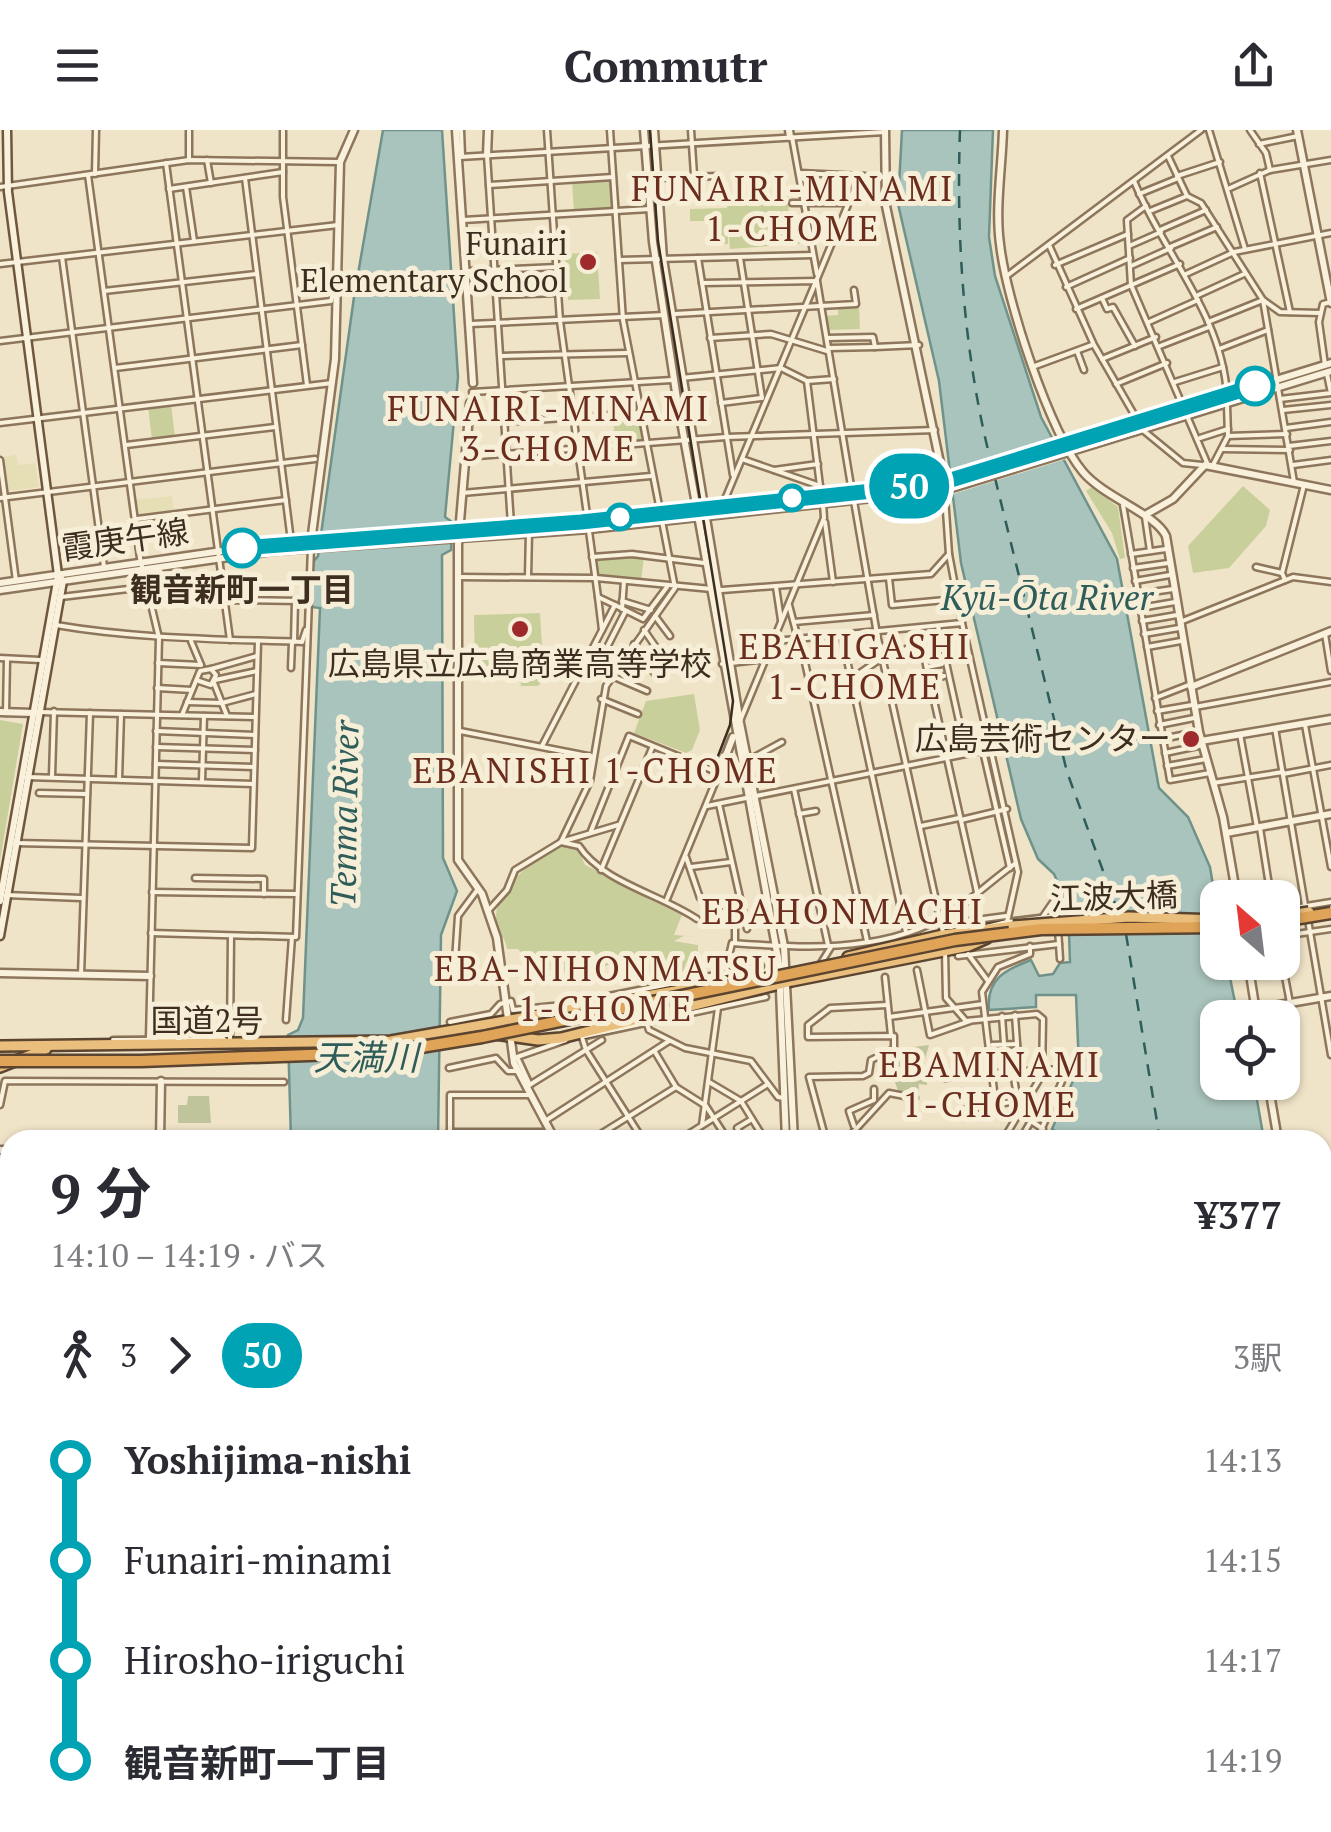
<!DOCTYPE html>
<html lang="ja">
<meta charset="utf-8">
<style>
:root{--surface:#fff;--page:#f7f7f7;--text:#2b2b33;--muted:#7c7c81}
body{margin:0;font-family:"PT Serif","Noto Sans JP",serif;background:var(--page);color:var(--text);height:100vh;display:flex;flex-direction:column;font-size:38px;white-space:nowrap}
*{box-sizing:border-box;margin:0}
p{font-size:32px;color:var(--muted)}
.icon{flex:none;width:55px;height:55px;fill:none;stroke:currentColor;stroke-width:2;stroke-linecap:round;stroke-linejoin:round}
.map{position:relative;flex:1;overflow:hidden}
.details{position:absolute;left:0px;top:1000px;width:1332px;height:702px;display:flex;flex-direction:column;background:var(--surface);border-radius:30px 30px 0 0;box-shadow:0 2px 8px #0004}
.details>*{flex:none}
.badge{padding:0 20px;border-radius:32px;font-size:35px;line-height:65px}
.needle{width:65px;rotate:332deg}
.controls{position:absolute;left:1200px;top:750px;display:grid;gap:20px}
.controls a{display:grid;place-items:center;width:100px;height:100px;border-radius:20px;background:var(--surface);box-shadow:0 2px 8px #0004;font-size:50px}
.map>.badge{position:absolute;translate:-50% -50%;box-shadow:0 0 0 5px #fff}
.legs{display:flex;align-items:center;gap:15px;height:110px;padding:0 50px;font-size:32px}
.legs p{margin-inline-start:auto}
.overview{display:flex;align-items:center;justify-content:space-between;height:170px;padding:0 50px}
h1{font-size:55px;font-weight:700;line-height:75px}
ul{padding:0 50px;list-style:none}
li{display:flex;align-items:center;gap:35px;height:100px;font-size:38px}
li i{display:grid;place-items:center;width:15px;height:100%;margin:0 12px;background:currentColor}
li i::after{content:'';width:25px;height:25px;margin:-12px;border:8px solid;border-radius:50%;background:var(--surface)}
li p{margin-inline-start:auto}
li:first-child i{background:linear-gradient(#0000 50%,currentColor 0)}
li:last-child i{background:linear-gradient(currentColor 50%,#0000 0)}
header{display:flex;justify-content:space-between;align-items:center;height:130px;padding:0 50px;background:var(--surface);font-size:45px;font-weight:700}
.map>svg:first-child{display:block}
</style>
<header><svg class="icon" aria-label="menu" viewBox="0 0 24 24"><path d="M4 6h16M4 12h16M4 18h16"/></svg>Commutr<svg class="icon" aria-label="share" viewBox="0 0 24 24"><path d="M12 15V3M7 8l5-5 5 5M5 13v7h14v-7"/></svg></header>
<div class="map">
<svg width="1331" height="1702" viewBox="0 0 1331 1702">
<rect width="100%" height="100%" fill="#f0e4c8"/>
<g fill="#e6deb5">
<path d="M16,325L18,335L35,333L39,357L9,361L1,327Z"/>
<path d="M172,366L174,383L137,386L135,370Z"/>
</g>
<g fill="#c9cf9b">
<path d="M610,49L612,80L574,83L572,51Z"/>
<path d="M788,66L789,90H805L808,113L730,119L728,92V114L709,115L710,91H690V79L727,78L728,69Z"/>
<path d="M597,122L600,169L568,170L565,124Z"/>
<path d="M859,176L860,199L827,200L824,186L838,185V177Z"/>
<path d="M171,274L175,307L152,310L148,277Z"/>
<path d="M613,286H638L643,310L615,314Z"/>
<path d="M1243,356L1270,380L1266,396L1229,438L1193,443L1188,416Z"/>
<path d="M1092,357L1118,377L1125,428L1120,429L1112,403L1086,361Z"/>
<path d="M628,425L644,427L641,451L598,445L596,428Z"/>
<path d="M540,483L544,549L538,556H521L520,548L475,549L474,485Z"/>
<path d="M694,564L700,600L692,620L686,623L634,603L646,571Z"/>
<path d="M0,590L23,594L0,731Z"/>
<path d="M562,714L577,717L585,735L683,782L674,805L702,807L684,806L674,811L698,815V837L657,849L623,827L606,836L586,834L580,843L537,839L518,819H507C506,809 497,800 496,789C495,756 537,727 562,714Z"/>
</g>
<g fill="#bfc49a">
<path d="M929,915L924,932L927,955L919,954L918,968L899,964L892,943L883,946L879,938L899,929L896,919Z"/>
<path d="M188,966H209L211,993H178V975H187Z"/>
</g>
<g fill="#a9c4bc" stroke="#6f938a" stroke-width="2.5">
<path d="M383,0H442L458,247L445,387L452,392L451,420L442,425L443,728L457,761L441,805L438,1010H291L288,905L298,900L303,888L320,478L311,477L313,432L318,426L354,167Z"/>
<path d="M902,0H993L989,107L995,146L1041,287L1117,429L1159,658L1188,687L1210,737L1217,779L1218,832L1227,833L1238,887L1218,888V952L1254,953L1264,1010H1069L1052,999L1079,937L1076,865H1036V877L989,880C986,849 1005,840 1031,830L1039,846L1053,844L1060,833L1070,832L1068,776L1054,744L1038,729L1021,689L961,433L939,251L898,74Z"/>
<path d="M1331,1335V1702H1204L1203,1693L1322,1692V1338Z"/>
<rect x="250" y="1692" width="222" height="10"/>
</g>
<path fill="#f0e4c8" d="M1056,312L1066,329L953,364L951,344Z"/>
<g fill="none" stroke-linecap="round" stroke-linejoin="round">
<g stroke="#2f5d5a" stroke-width="2.5" stroke-dasharray="12 10" stroke-linecap="butt">
<path d="M960,0C956,111 964,228 992,336"/>
<path d="M995,348L1067,642L1118,782"/>
<path d="M1126,804L1160,1010"/>
<path d="M1278,1692L1280,1702"/>
</g>
<g stroke="#8d765c" stroke-width="9">
<g id="minor">
<path d="M283,0V67L307,255"/>
<path d="M461,0L462,25"/>
<path d="M547,0L560,191L588,392"/>
<path d="M691,0L694,45"/>
<path d="M1209,0L1245,119"/>
<path d="M1250,0L1266,23L1270,40"/>
<path d="M792,7L817,144"/>
<path d="M1259,14L1298,6"/>
<path d="M487,25L511,395"/>
<path d="M1168,26L1187,66L1201,73L1263,170L1280,182L1320,183"/>
<path d="M460,27L885,2"/>
<path d="M189,30V0"/>
<path d="M207,30L211,53"/>
<path d="M166,33L230,510"/>
<path d="M800,43L863,46"/>
<path d="M1260,43L1290,182"/>
<path d="M95,44L96,0"/>
<path d="M88,45L140,428L159,508L149,908"/>
<path d="M1177,46L1220,32"/>
<path d="M245,48L291,411"/>
<path d="M657,48L719,46"/>
<path d="M1134,51C1163,123 1222,184 1227,265"/>
<path d="M489,55L613,47"/>
<path d="M0,57L189,30L338,32"/>
<path d="M186,57L194,111"/>
<path d="M1230,58L1270,40L1331,30"/>
<path d="M169,59L283,42"/>
<path d="M1139,64L1176,49"/>
<path d="M792,73H847"/>
<path d="M1146,76L1127,90L1131,155L1208,335"/>
<path d="M1150,81L1187,66"/>
<path d="M463,90L650,79"/>
<path d="M1160,100L1206,80"/>
<path d="M495,115L555,111"/>
<path d="M1049,115L1094,215L1139,293"/>
<path d="M1129,116L1161,102"/>
<path d="M1170,117L1217,97"/>
<path d="M62,127L104,437"/>
<path d="M698,128L733,345"/>
<path d="M740,128L762,268"/>
<path d="M619,130L813,125"/>
<path d="M0,134L338,95"/>
<path d="M1055,135L1128,104"/>
<path d="M1131,136L1171,118"/>
<path d="M467,141L557,137"/>
<path d="M1186,144L1234,122L1331,103"/>
<path d="M1008,145L1201,0"/>
<path d="M702,153L817,151L852,362"/>
<path d="M1066,157L1130,128"/>
<path d="M104,161L256,144"/>
<path d="M498,165L558,163"/>
<path d="M1196,166L1244,144"/>
<path d="M1102,168L1107,179L1113,177L1135,216"/>
<path d="M1076,179L1180,134"/>
<path d="M675,184L856,174L854,160"/>
<path d="M1149,192L1198,170"/>
<path d="M1208,192L1263,170L1294,352"/>
<path d="M471,194L665,185"/>
<path d="M710,208L771,204L827,221"/>
<path d="M827,208L873,207L875,217L919,215"/>
<path d="M0,211L331,171L334,159"/>
<path d="M1160,216L1209,197"/>
<path d="M830,218L875,217"/>
<path d="M1219,219L1268,200"/>
<path d="M1077,221L1084,240"/>
<path d="M501,226L627,223"/>
<path d="M1102,229L1156,207"/>
<path d="M1325,235L1319,192L1323,174L1331,172"/>
<path d="M1035,236L1092,215"/>
<path d="M115,238L302,215"/>
<path d="M681,248L781,238L807,251L834,249"/>
<path d="M807,251L821,364"/>
<path d="M1175,252L1223,237"/>
<path d="M1116,254L1167,233"/>
<path d="M472,262L672,250"/>
<path d="M1280,269L1331,263L1327,244"/>
<path d="M721,273L761,268"/>
<path d="M1283,280L1331,275"/>
<path d="M506,292L639,283"/>
<path d="M0,293L332,253"/>
<path d="M1286,298L1331,292"/>
<path d="M1144,301L1183,333L1202,335"/>
<path d="M1228,306L1287,304"/>
<path d="M1200,308L1228,299"/>
<path d="M126,315L275,297"/>
<path d="M1289,316L1331,311"/>
<path d="M1222,319L1290,320"/>
<path d="M465,327L726,307L935,300"/>
<path d="M742,329L820,356"/>
<path d="M0,330L16,451"/>
<path d="M1213,335L1228,306L1227,275"/>
<path d="M1293,335L1331,330"/>
<path d="M774,340L818,334"/>
<path d="M944,352L949,424L962,493L1018,742L1007,792L1056,786"/>
<path d="M462,363L651,346"/>
<path d="M0,368L315,329"/>
<path d="M854,371L877,504L943,802"/>
<path d="M723,374L857,53L863,46L887,47"/>
<path d="M1123,375L1170,650L1210,643"/>
<path d="M1145,387L1150,421"/>
<path d="M137,389L286,370"/>
<path d="M825,392L833,452"/>
<path d="M589,401L598,467L615,475"/>
<path d="M1131,424L1166,419"/>
<path d="M592,427L632,424L704,433"/>
<path d="M1256,437L1282,443"/>
<path d="M1133,438L1168,433"/>
<path d="M458,447L596,448L722,460L931,444L949,424"/>
<path d="M528,447L529,402"/>
<path d="M889,448L892,475L956,469"/>
<path d="M1285,450L1282,443L1304,355"/>
<path d="M1135,451L1170,445"/>
<path d="M776,457L781,490"/>
<path d="M1138,464L1173,459"/>
<path d="M61,467L145,457"/>
<path d="M598,467L602,500"/>
<path d="M151,469L301,471"/>
<path d="M622,471L651,480"/>
<path d="M789,475L798,509"/>
<path d="M1140,478L1175,472"/>
<path d="M622,479L624,451"/>
<path d="M655,486L670,506"/>
<path d="M1142,491L1177,485"/>
<path d="M794,492L874,485"/>
<path d="M1180,492L1293,447L1331,452"/>
<path d="M56,495C138,509 219,509 302,512L306,500"/>
<path d="M938,496L966,623"/>
<path d="M918,499L977,762"/>
<path d="M644,500L662,526"/>
<path d="M1144,504L1179,498"/>
<path d="M1325,504L1331,541"/>
<path d="M842,507L906,802"/>
<path d="M800,510L867,811"/>
<path d="M191,511L201,535"/>
<path d="M775,511L962,493"/>
<path d="M294,512L295,471"/>
<path d="M634,514L655,544"/>
<path d="M1147,517L1181,511"/>
<path d="M902,522L919,510"/>
<path d="M588,527L599,533L625,482"/>
<path d="M0,528L40,530"/>
<path d="M158,533L201,535"/>
<path d="M722,534L766,529"/>
<path d="M927,537L942,534"/>
<path d="M291,538L292,512"/>
<path d="M211,539L257,526"/>
<path d="M612,546L647,561"/>
<path d="M215,550L257,541"/>
<path d="M850,550L883,527"/>
<path d="M930,550L944,546"/>
<path d="M214,553L227,586"/>
<path d="M157,558L192,560"/>
<path d="M1155,568L1191,554"/>
<path d="M601,569L638,584"/>
<path d="M187,572L222,573L256,564"/>
<path d="M1195,577L1331,552"/>
<path d="M1157,581L1192,575"/>
<path d="M38,582L254,587"/>
<path d="M6,583L7,529"/>
<path d="M182,585L200,541L211,539L216,545L211,555L199,551"/>
<path d="M740,591L824,388L823,373"/>
<path d="M1159,595L1194,588"/>
<path d="M1305,595L1331,737"/>
<path d="M1275,598L1306,781"/>
<path d="M156,601L255,605"/>
<path d="M460,601L593,627"/>
<path d="M1240,604L1257,697"/>
<path d="M1162,609L1196,602"/>
<path d="M542,616L615,475L643,489L667,457"/>
<path d="M156,617L255,620"/>
<path d="M983,621L1010,738"/>
<path d="M1165,623L1203,615"/>
<path d="M747,631L782,612"/>
<path d="M156,634L254,637"/>
<path d="M1167,636L1206,629"/>
<path d="M1283,644L1331,635"/>
<path d="M52,646L54,581"/>
<path d="M27,647L253,654"/>
<path d="M119,649L121,584"/>
<path d="M202,651L204,586"/>
<path d="M1213,653L1283,642"/>
<path d="M794,659L828,815"/>
<path d="M39,663L87,664"/>
<path d="M756,666L991,619"/>
<path d="M719,674L747,799"/>
<path d="M707,676L746,668"/>
<path d="M799,684L816,681"/>
<path d="M961,690L1007,679"/>
<path d="M921,696L959,688"/>
<path d="M1260,698L1271,768"/>
<path d="M591,701L629,606L719,643L667,769"/>
<path d="M561,712L590,651L606,556L675,458L623,190L610,0"/>
<path d="M561,712L618,695"/>
<path d="M15,713L252,718L258,511"/>
<path d="M686,727L700,768L735,790V813"/>
<path d="M691,737L731,732"/>
<path d="M601,740L652,618"/>
<path d="M195,748L264,749V764"/>
<path d="M478,759L458,786L454,846L500,845"/>
<path d="M152,762L297,764"/>
<path d="M6,765L81,768"/>
<path d="M1282,780L1331,772"/>
<path d="M488,781L507,760L515,740L561,712L579,716C602,752 660,764 697,789"/>
<path d="M1042,788L1053,772L1056,785"/>
<path d="M1308,790L1331,925"/>
<path d="M961,792L1006,786"/>
<path d="M978,799L1007,792"/>
<path d="M1058,799L1060,829"/>
<path d="M151,803L296,807L311,418"/>
<path d="M1282,806L1331,799"/>
<path d="M945,821L946,868L966,891L1037,884L1043,889L1042,945L1003,1010"/>
<path d="M968,824L988,851"/>
<path d="M958,826L1059,814"/>
<path d="M1282,831L1290,873"/>
<path d="M821,833L831,817"/>
<path d="M917,840L930,905L970,891"/>
<path d="M81,845L90,583"/>
<path d="M885,847L891,905"/>
<path d="M737,849L726,839L732,813C799,818 878,823 940,789C968,774 990,751 1016,733"/>
<path d="M1015,885L1019,941"/>
<path d="M1002,886L1006,941"/>
<path d="M889,887L983,874"/>
<path d="M286,890L292,807"/>
<path d="M450,892L491,884L500,874L511,871L513,880L563,875L761,836"/>
<path d="M647,894L649,900L685,918L751,931L778,967L784,968"/>
<path d="M581,904L586,920L643,1010"/>
<path d="M585,906L766,867"/>
<path d="M230,909L231,806"/>
<path d="M113,910L224,909"/>
<path d="M992,915L1017,914"/>
<path d="M655,922L676,957L706,976L728,1010"/>
<path d="M449,938L496,928L508,941H517"/>
<path d="M1013,942L1018,972"/>
<path d="M992,943L1061,939L1065,944L1037,1010"/>
<path d="M945,948L975,944"/>
<path d="M709,952L741,971L765,1010"/>
<path d="M531,954L602,910"/>
<path d="M530,955L517,927L566,910"/>
<path d="M989,970L995,969L982,862L998,837L1030,824V816"/>
<path d="M0,975L5,951L284,952"/>
<path d="M964,980L1028,969"/>
<path d="M1019,983L1043,999"/>
<path d="M545,991L669,911"/>
<path d="M702,995L718,878"/>
<path d="M854,996L849,981L874,970V959"/>
<path d="M449,1002H549"/>
<path d="M796,1005H807L806,1010"/>
<path d="M450,1010V965H531"/>
<path d="M591,1010L676,957"/>
<path d="M679,1010L768,954"/>
<path d="M744,1010L737,998L752,989"/>
<path d="M826,1010L809,947L863,946L869,943L871,930L894,919V906L808,907V895L830,878L887,875"/>
<path d="M846,1010L889,963L915,968"/>
<path d="M1020,1010L1031,991"/>
<path d="M1322,1233L1331,1232"/>
</g>
</g>
<g stroke="#8d765c" stroke-width="11">
<g id="tertiary">
<path d="M456,0L473,253"/>
<path d="M644,0L653,112L677,269L779,834L786,1010"/>
<path d="M654,0L663,129L740,593L784,816L794,1010"/>
<path d="M789,0L790,7"/>
<path d="M885,0L886,76L944,352"/>
<path d="M1003,0C1002,37 995,78 1000,114C1006,169 1049,301 1083,342C1104,367 1156,384 1166,406L1199,602L1223,687L1237,768"/>
<path d="M1297,0L1331,173"/>
<path d="M487,25L488,0"/>
<path d="M470,273L458,415V730L482,764L497,808L514,933L555,1010"/>
<path d="M1145,385L1173,369L1205,335L1331,360"/>
<path d="M311,412L335,229L340,32L354,0"/>
<path d="M0,453L291,411L529,396L938,354L1331,233"/>
<path d="M0,460L272,421L589,399L945,360L1331,241"/>
<path d="M1191,557L1331,501"/>
<path d="M0,582L34,583"/>
<path d="M1201,611L1331,589"/>
<path d="M719,643L733,607"/>
<path d="M1226,703L1331,684"/>
<path d="M1248,832L1257,888"/>
<path d="M0,843L150,846"/>
<path d="M1256,879L1331,866"/>
<path d="M1268,952L1278,1010"/>
<path d="M160,1010L161,951"/>
<path d="M0,1020H10"/>
<path d="M1322,1101L1331,1099"/>
<path d="M1322,1271L1324,1278"/>
</g>
</g>
<g stroke="#6f573f" stroke-width="11">
<g id="secondary">
<path d="M0,771L58,446"/>
<path d="M0,806L63,451L58,445L8,62L7,0"/>
</g>
</g>
<g stroke="#5b4430" stroke-width="14">
<g id="trunk">
<path d="M848,827L943,805L1013,796"/>
<path d="M495,904L538,910L561,908L792,851L969,816L987,808"/>
<path d="M0,916L391,911L755,847"/>
<path d="M0,937L46,919"/>
</g>
</g>
<use href="#minor" stroke="#faf1dc" stroke-width="4"/>
<use href="#tertiary" stroke="#faf1dc" stroke-width="6"/>
<use href="#secondary" stroke="#faf1dc" stroke-width="6"/>
<use href="#trunk" stroke="#eabe7c" stroke-width="9"/>
<path stroke="#3d2e20" stroke-width="2.5" d="M650,0L658,111L733,571L730,595L715,634"/>
<g stroke="#5b4430" stroke-width="14" stroke-linecap="butt">
<g id="trunk-bridge">
<path d="M1282,786L1309,782"/>
<path d="M1013,796L1129,787L1218,790"/>
</g>
</g>
<g stroke="#5b4430" stroke-width="15" stroke-linecap="butt">
<g id="motorway-bridge">
<path d="M1282,791L1331,783"/>
<path d="M0,931H141L390,922L482,907L955,810L1041,799L1218,797"/>
</g>
</g>
<use href="#trunk-bridge" stroke="#eabe7c" stroke-width="9"/>
<use href="#motorway-bridge" stroke="#e0a458" stroke-width="10"/>
</g>
<g fill="none" stroke-linecap="round" stroke-linejoin="round">
<g stroke="#fff" stroke-width="22">
<path id="line-1" d="M242,418L581,392L938,354L1255,256"/>
</g>
<use href="#line-1" stroke="#00a3b4" stroke-width="15"/>
</g>
<g fill="#9e2a2b" stroke="#f7eed8" stroke-width="4">
<circle cx="588" cy="132" r="10"/>
<circle cx="520" cy="499" r="10"/>
<circle cx="1191" cy="609" r="10"/>
</g>
<g fill="#fff" stroke="#00a3b4" stroke-width="5">
<circle cx="1255" cy="256" r="18"/>
<circle cx="792" cy="368" r="12"/>
<circle cx="620" cy="387" r="12"/>
<circle cx="242" cy="418" r="18"/>
</g>
<g text-anchor="middle" stroke-width="10" stroke-linejoin="round" paint-order="stroke">
<g font-size="32" fill="#3d2e20" stroke="#f7eed8" text-anchor="end">
<text x="568" y="125">Funairi<tspan x="568" dy="37">Elementary School</tspan></text>
<text x="520" y="545" text-anchor="middle">広島県立広島商業高等学校</text>
<text x="1171" y="620">広島芸術センター</text>
</g>
<g font-size="32" fill="#3d2e20" stroke="#f7eed8">
<text transform="translate(125 410) rotate(-8)" y="11">霞庚午線</text>
<text transform="translate(1114 767) rotate(-2)" y="11">江波大橋</text>
<text x="207" y="902">国道2号</text>
</g>
<g font-size="32" font-weight="bold" fill="#3d2e20" stroke="#f7eed8">
<text x="242" y="471">観音新町一丁目</text>
</g>
<g font-size="35" letter-spacing="2.5" fill="#6b2e1e" stroke="#f7eed8">
<text x="793" y="71">FUNAIRI-MINAMI<tspan x="793" dy="40">1-CHOME</tspan></text>
<text x="549" y="291">FUNAIRI-MINAMI<tspan x="549" dy="40">3-CHOME</tspan></text>
<text x="855" y="529">EBAHIGASHI<tspan x="855" dy="40">1-CHOME</tspan></text>
<text x="596" y="653">EBANISHI 1-CHOME</text>
<text x="843" y="794">EBAHONMACHI</text>
<text x="606" y="851">EBA-NIHONMATSU<tspan x="606" dy="40">1-CHOME</tspan></text>
<text x="990" y="947">EBAMINAMI<tspan x="990" dy="40">1-CHOME</tspan></text>
</g>
<g font-size="35" font-style="italic" fill="#2f5d5a" stroke="#f7eed8">
<text x="1047" y="480">Kyū-Ōta River</text>
<text transform="translate(345 684) rotate(-89)" y="12">Tenma River</text>
<text x="366" y="940">天満川</text>
</g>
</g>
</svg>
<div class="controls">
<a><svg class="needle" viewBox="-14 -14 28 28"><path d="M0-13l5 13h-10z" fill="#e53935"/><path d="M0 13l5-13h-10z" fill="#7c7c81"/></svg></a>
<a><svg class="icon" aria-label="locate" viewBox="0 0 24 24"><circle cx="12" cy="12" r="6"/><path d="M12 2v4M12 18v4M2 12h4M18 12h4"/></svg></a>
</div>
<b class="badge" style="left:909px;top:356px;background:#00a3b4;color:#fff">50</b>
<section class="details">
<div class="overview"><div><h1>9 分</h1><p>14:10 – 14:19 · バス</p></div><b>¥377</b></div>
<div class="legs"><svg class="icon" aria-label="walk" viewBox="0 0 24 24"><circle cx="13" cy="4" r="2"/><path d="M13 8l-2 6 4 7M11 14l-3 7M7 12l3-4h3l4 4"/></svg>3<svg class="icon" aria-label="forward" viewBox="0 0 24 24"><path d="M9 5l7 7-7 7"/></svg><b class="badge" style="background:#00a3b4;color:#fff">50</b><p>3駅</p></div>
<ul>
<li><i style="color:#00a3b4"></i><b>Yoshijima-nishi</b><p>14:13</p></li>
<li><i style="color:#00a3b4"></i><span>Funairi-minami</span><p>14:15</p></li>
<li><i style="color:#00a3b4"></i><span>Hirosho-iriguchi</span><p>14:17</p></li>
<li><i style="color:#00a3b4"></i><b>観音新町一丁目</b><p>14:19</p></li>
</ul>
</section>
</div>
